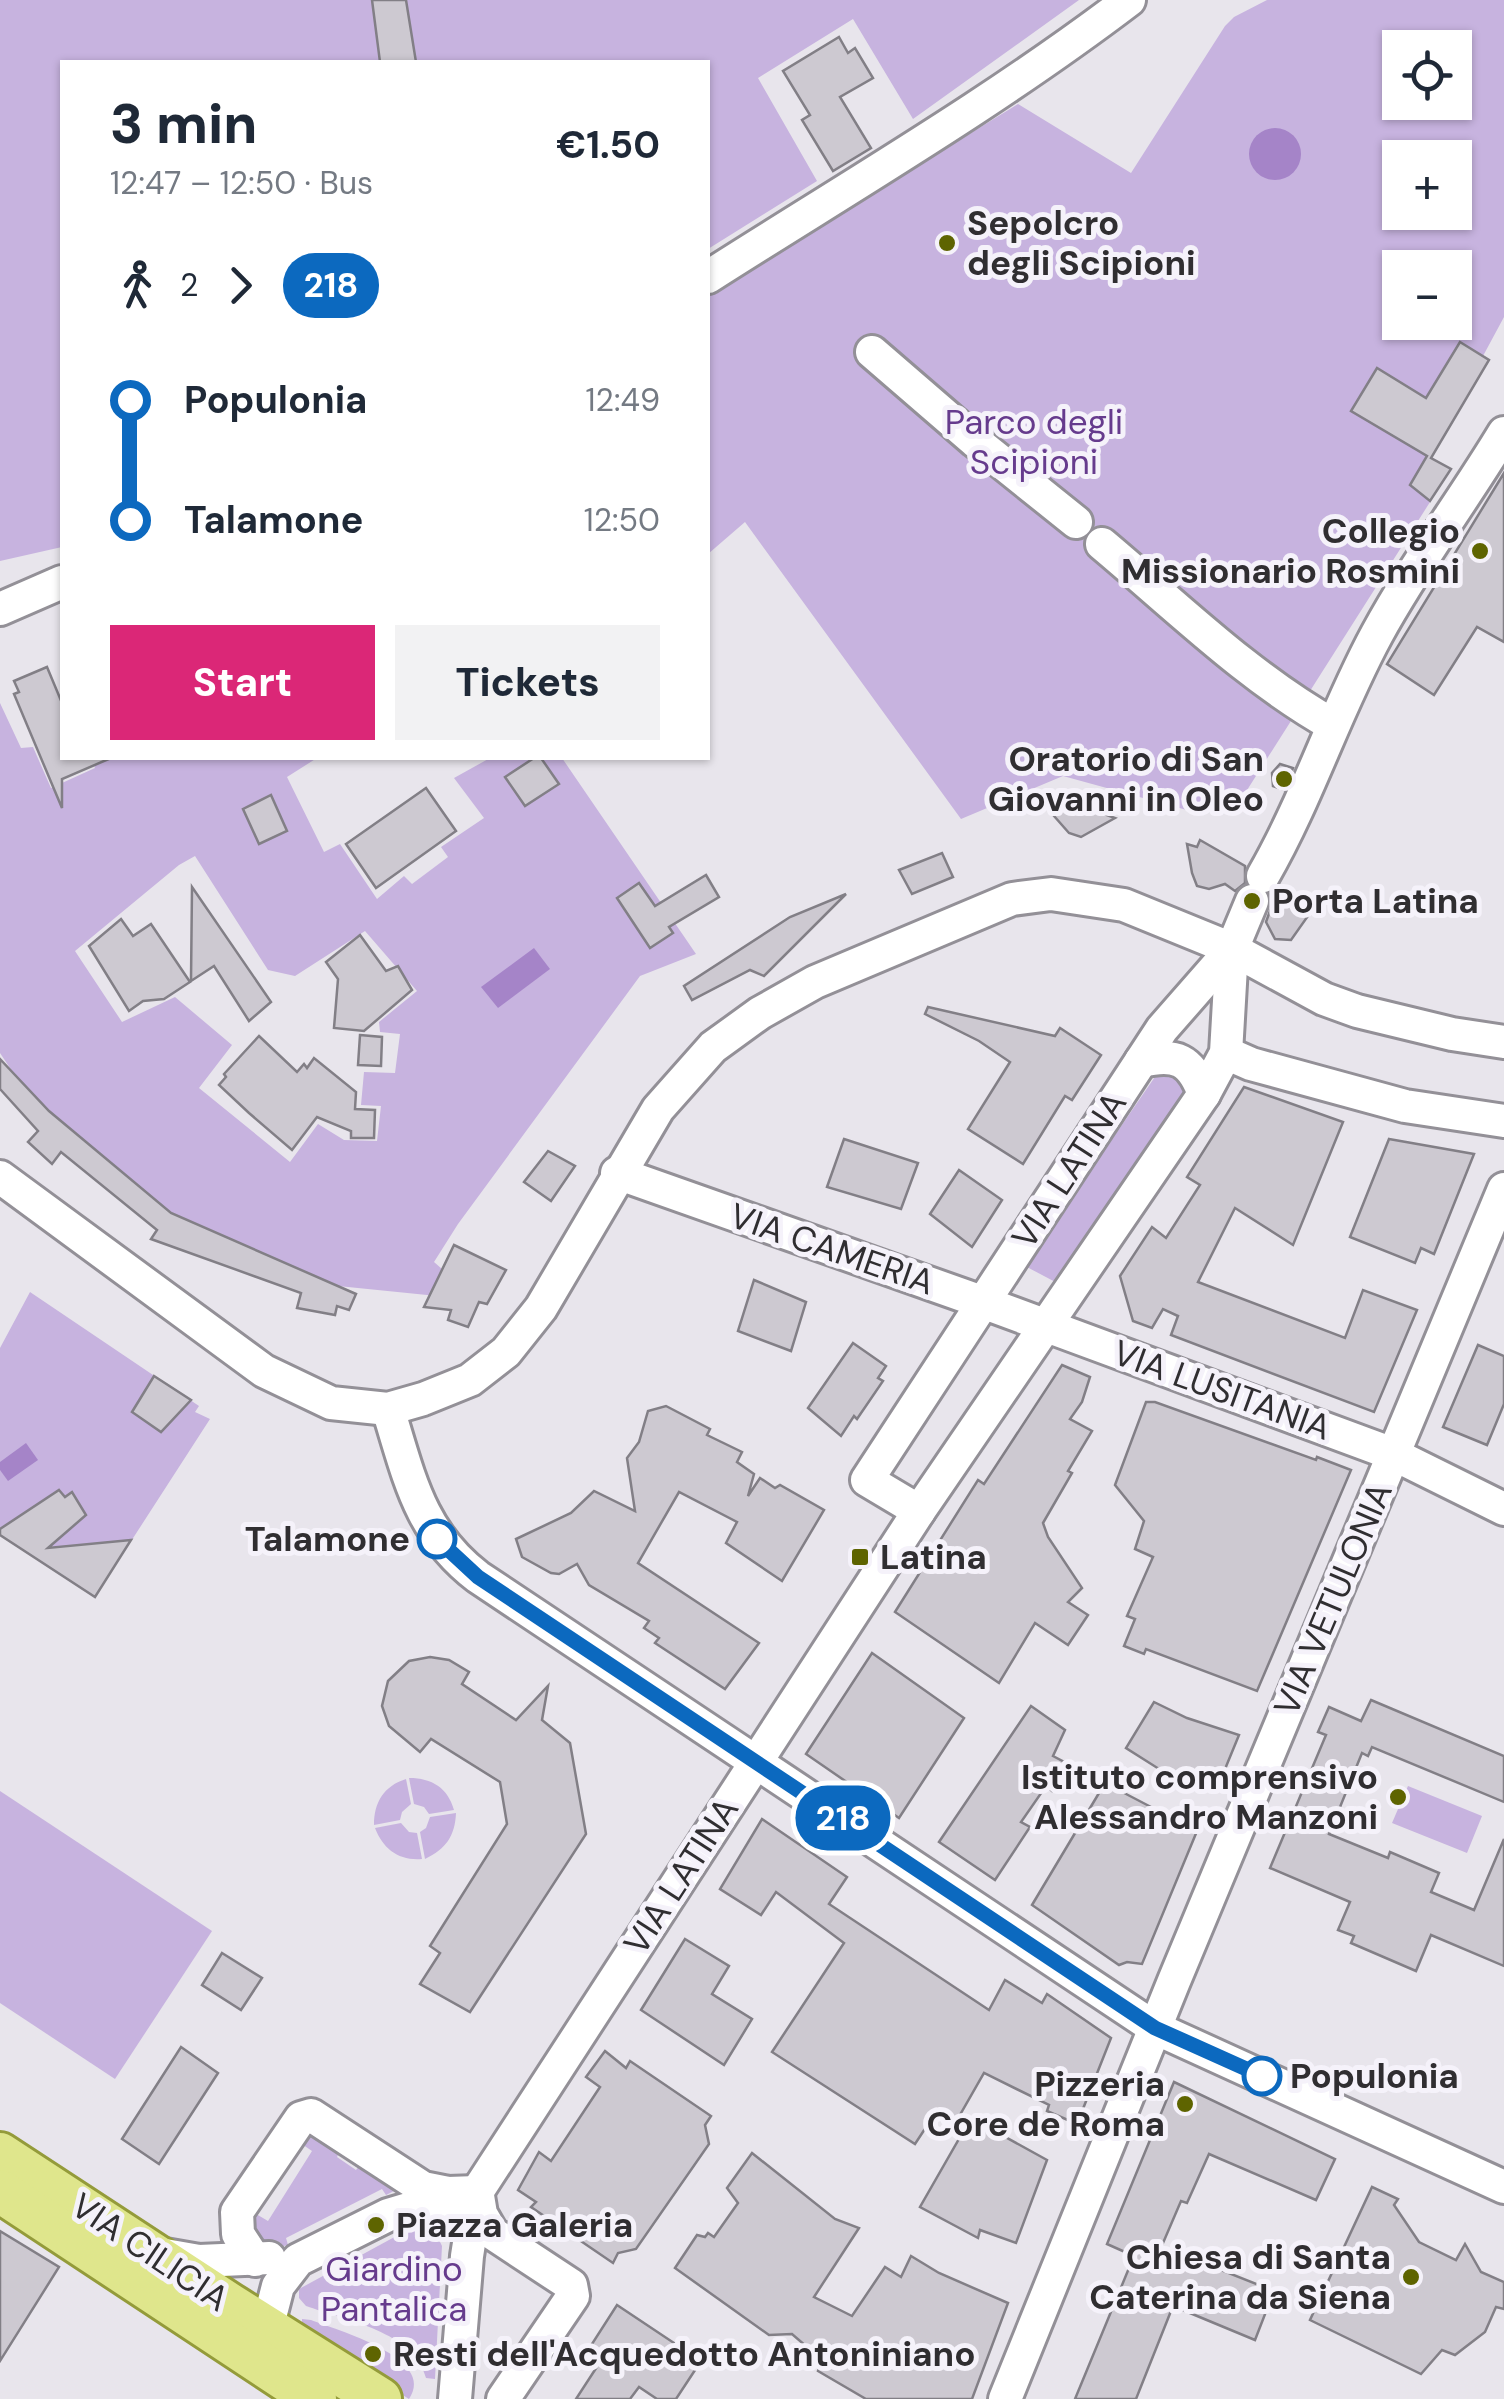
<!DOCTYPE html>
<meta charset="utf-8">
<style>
:root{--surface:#fff;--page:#f2f2f3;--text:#1f2937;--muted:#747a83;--accent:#db2777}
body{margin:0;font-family:"DM Sans",sans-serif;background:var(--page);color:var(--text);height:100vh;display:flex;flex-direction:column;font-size:38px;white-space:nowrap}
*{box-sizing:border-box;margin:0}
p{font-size:32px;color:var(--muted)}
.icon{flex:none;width:55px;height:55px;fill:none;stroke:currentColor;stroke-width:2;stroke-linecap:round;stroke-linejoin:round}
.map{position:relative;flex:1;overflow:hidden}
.details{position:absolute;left:60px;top:60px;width:650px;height:700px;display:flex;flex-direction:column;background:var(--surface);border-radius:0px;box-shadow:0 2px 8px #0004}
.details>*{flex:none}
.badge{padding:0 20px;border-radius:32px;font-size:35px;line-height:65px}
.buttons{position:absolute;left:1382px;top:30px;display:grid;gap:20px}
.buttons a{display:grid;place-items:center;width:90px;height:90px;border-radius:0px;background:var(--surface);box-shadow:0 2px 8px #0004;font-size:50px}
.map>.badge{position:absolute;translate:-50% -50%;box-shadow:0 0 0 5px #fff}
.legs{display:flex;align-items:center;gap:15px;height:110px;padding:0 50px;font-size:32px}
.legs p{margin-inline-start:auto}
.overview{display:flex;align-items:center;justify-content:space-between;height:170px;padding:0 50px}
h1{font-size:55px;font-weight:800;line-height:75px}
.action{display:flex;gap:20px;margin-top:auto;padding:20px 50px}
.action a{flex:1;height:115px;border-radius:0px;background:var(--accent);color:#fff;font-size:40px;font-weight:800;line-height:115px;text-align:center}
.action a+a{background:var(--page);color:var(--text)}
ul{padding:0 50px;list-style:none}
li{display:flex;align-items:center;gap:35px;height:120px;font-size:38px}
li i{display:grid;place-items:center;width:15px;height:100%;margin:0 12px;background:currentColor}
li i::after{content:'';width:25px;height:25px;margin:-12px;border:8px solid;border-radius:50%;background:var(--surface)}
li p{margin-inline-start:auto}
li:first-child i{background:linear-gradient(#0000 50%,currentColor 0)}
li:last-child i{background:linear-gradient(currentColor 50%,#0000 0)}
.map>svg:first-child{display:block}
</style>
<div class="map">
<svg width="1504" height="2399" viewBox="0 0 1504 2399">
<rect width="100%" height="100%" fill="#e8e5ec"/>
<g fill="#c7b3df" fill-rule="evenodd">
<path d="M0,0H1079L913,119L853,19L758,78L817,181L708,249V62H62V547L0,561Z"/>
<path d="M1267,0H1504V317L1483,356L1426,398L1377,368L1352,410L1451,469L1242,798L1194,812L1063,776L961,819L745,522L708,554V295L1018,104L1131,173L1225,26L1234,17ZM1400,48H1455V102H1400ZM1400,158H1455V212H1400ZM1400,268H1455V322H1400Z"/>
<path d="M0,703L21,748L33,747L51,788L95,768L92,758H317L287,777L324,852L340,844L377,899L404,876L412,884L448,857L441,847L484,818L454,778L490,758H562L696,954L640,976L458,1224L434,1262L450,1276L437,1296L338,1286L168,1211L49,1111L14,1074L0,1053ZM195,856L268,970L295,976L365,931L417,991L379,1022L380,1032L400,1034L395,1073L364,1072L361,1105L381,1106L377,1141L344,1140L318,1124L290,1162L199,1088L232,1045L175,997L122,1022L75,951L179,865Z"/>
<path d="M1159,1071L1177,1072L1194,1089L1061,1285L1025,1266Z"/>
<path d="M30,1292L199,1406L195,1412L210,1419L95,1597L0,1535V1348Z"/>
<path d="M409,1778C432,1778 448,1788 454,1810L429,1814L424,1807L414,1804Z"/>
<path d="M406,1779L411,1804L402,1812L400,1820L374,1825C374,1802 384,1786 406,1779Z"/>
<path d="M1408,1786L1482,1816L1467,1853L1392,1823Z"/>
<path d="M0,1791L212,1931L115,2079L0,2003Z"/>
<path d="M456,1813C455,1836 446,1849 425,1859L420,1832L426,1828L430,1817Z"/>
<path d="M401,1823L409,1832L417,1833L422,1859C399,1861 383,1849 375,1828Z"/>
<path d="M307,2130L341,2149L337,2157L356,2170L362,2162L396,2185V2190L386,2195L382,2189L286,2238L288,2245L267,2250L254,2239L251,2211L268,2221L312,2151L296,2140Z"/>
<path d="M411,2228C426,2228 436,2231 442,2246L435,2379L426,2378C415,2332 345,2320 306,2306L299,2298V2289Z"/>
<path d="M302,2319L311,2320C336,2330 438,2358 409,2399L308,2334L302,2327Z"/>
</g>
<g fill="#a584c8">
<circle cx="1275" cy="154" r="26"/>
<path d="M534,948L550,969L498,1008L481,987Z"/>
<path d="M26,1443L38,1460L8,1481L0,1470V1462Z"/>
</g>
<g fill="#cdc9d1" stroke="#827f86" stroke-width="2.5">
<path d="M372,0H406L416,62H380Z"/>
<path d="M839,37L848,53L855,48L873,78L840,97L871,148L833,171L802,120L810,115L783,71Z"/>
<path d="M1460,342L1489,360L1431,458L1451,469L1430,501L1410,485L1427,456L1351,411L1377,368L1426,398Z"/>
<path d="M1504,473V642L1477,627L1434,695L1387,664Z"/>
<path d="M47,667L62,703V758H111L62,779V808L14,694L19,692L14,681Z"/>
<path d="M534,758H541L559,784L525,806L505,777Z"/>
<path d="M1280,764L1293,768L1284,790L1273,786L1272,773Z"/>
<path d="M426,788L456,831L376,888L346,844Z"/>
<path d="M271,795L287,831L259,844L243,809Z"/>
<path d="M1066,800L1115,818L1081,837L1069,833L1047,808Z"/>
<path d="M1200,840L1245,866V883L1235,891L1225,884L1209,889L1197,886L1192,873L1187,844L1197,847Z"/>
<path d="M942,853L953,877L912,894L899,870Z"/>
<path d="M706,875L719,897L669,927L673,933L650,948L617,898L639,883L655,906Z"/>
<path d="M1280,886L1315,906L1291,940L1275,939L1266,922L1271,908L1270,894Z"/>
<path d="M192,887L271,1002L249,1021L214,966L191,981Z"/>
<path d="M846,894L764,976L750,970L692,1000L684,986L790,917Z"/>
<path d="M121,919L133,936L151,924L190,982L164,999L143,1001L129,1011L89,946Z"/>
<path d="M360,935L386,971L398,966L412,990L364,1031L334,1028L338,979L326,962Z"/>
<path d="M928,1007L1055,1036L1060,1028L1101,1055L1072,1100L1065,1096L1023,1164L968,1129L1010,1062L979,1041L925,1014Z"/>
<path d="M360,1035L382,1037L381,1066L358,1065Z"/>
<path d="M259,1036L297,1072L304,1064L307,1068L314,1058L356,1092L355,1109L375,1110L374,1138H351V1131L317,1117L292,1150L249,1113L219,1085L226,1077L224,1074Z"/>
<path d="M0,1059L49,1111L171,1213L356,1294L349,1310L337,1306L335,1315L297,1308L301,1293L151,1239L157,1230L61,1152L52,1164L28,1142L38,1131L0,1089Z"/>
<path d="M1244,1087L1343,1122L1293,1245L1235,1208L1198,1282L1345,1338L1363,1290L1417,1310L1374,1412L1171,1335L1178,1316L1163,1309L1152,1328L1133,1321L1120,1276L1152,1227L1166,1238L1200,1185L1187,1177Z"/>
<path d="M844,1139L918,1163L901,1209L827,1187Z"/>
<path d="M1389,1139L1474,1154L1434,1254L1421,1248L1415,1263L1350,1237Z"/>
<path d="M548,1151L575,1166L551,1201L524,1182Z"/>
<path d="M959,1170L1002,1200L972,1247L930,1214Z"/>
<path d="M454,1245L506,1270L487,1304L479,1302L468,1327L448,1320L451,1310L424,1307Z"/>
<path d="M754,1280L806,1302L791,1351L738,1331Z"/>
<path d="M853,1343L886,1366L878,1378L883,1381L857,1419L854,1416L841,1436L808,1408Z"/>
<path d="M1478,1345L1504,1356V1404L1487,1445L1443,1427Z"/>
<path d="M1062,1365L1090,1377L1082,1402L1070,1419L1092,1431L1068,1471L1072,1473L1043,1523L1048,1537L1082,1588L1068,1602L1088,1615L1068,1645L1035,1623L999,1683L895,1612L978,1480L984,1484Z"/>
<path d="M154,1376L191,1400L161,1432L132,1412Z"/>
<path d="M1146,1402H1155L1316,1460L1317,1457L1351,1470L1257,1691L1146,1649L1144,1654L1124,1646L1135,1619L1127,1616L1153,1557L1135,1549L1144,1521L1115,1485Z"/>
<path d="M666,1406L710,1429L707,1435L742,1452L737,1462L754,1474L748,1496L760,1478L775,1488L780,1485L824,1510L782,1581L726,1543L737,1522L679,1492L638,1563L759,1643L725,1689L655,1643L659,1638L644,1628L649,1621L589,1585L577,1564L559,1574L551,1573L522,1557L516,1539L571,1513L594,1491L635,1511L627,1458L639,1442L648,1411Z"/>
<path d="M59,1490L65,1497L72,1492L86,1515L48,1548L131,1540L95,1597L0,1535V1529Z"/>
<path d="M872,1653L964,1718L899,1818L806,1754Z"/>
<path d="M430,1657L449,1660L469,1672L462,1684L516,1720L548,1686L542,1720L570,1743L586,1834L470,2012L420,1984L440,1953L430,1946L507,1824L500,1782L431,1739L420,1752L389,1726L382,1706L388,1681L409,1661Z"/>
<path d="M1371,1700L1504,1756V1802L1372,1747L1368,1756L1362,1753L1329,1834L1388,1858L1390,1852L1439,1873L1431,1892L1474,1910L1504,1839V1966L1431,1935L1416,1971L1351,1943L1354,1936L1338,1930L1350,1902L1270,1868L1326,1735L1318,1732L1329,1707L1361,1721Z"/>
<path d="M1154,1702L1187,1718L1239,1735L1216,1791L1159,1769L1126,1748Z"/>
<path d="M1031,1706L1065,1730L1053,1756L1070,1765L1052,1791L1046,1786L1021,1822L1030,1827L995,1880L939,1842Z"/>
<path d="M1105,1783L1197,1831L1142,1964L1127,1962L1119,1965L1032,1905Z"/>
<path d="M762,1819L847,1877L829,1904L989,2010L1005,1980L1042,2003L1047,1994L1111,2038L1077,2124L1047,2111L1049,2105L984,2073L957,2120L938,2109L915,2144L772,2052L844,1943L776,1892L761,1915L720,1889Z"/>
<path d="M685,1939L729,1966L712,1994L752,2019L724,2065L641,2010Z"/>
<path d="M222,1953L262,1978L241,2010L202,1985Z"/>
<path d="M181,2047L218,2073L159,2164L122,2139Z"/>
<path d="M605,2051L626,2068L630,2061L711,2116L705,2125L709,2144L636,2249L618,2253L613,2263L531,2207L536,2202L518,2190L539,2152L551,2161L600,2087L586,2077Z"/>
<path d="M1174,2082L1335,2159L1316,2200L1209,2154L1187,2203L1181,2201L1160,2250L1199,2265L1201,2262L1274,2291L1255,2340L1173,2306L1136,2399H1075L1134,2256L1107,2244Z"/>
<path d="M971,2118L1047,2160L1016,2243L980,2230L978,2238L920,2207Z"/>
<path d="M752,2153L835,2219L859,2228L814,2297L852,2316L885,2267L901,2277L911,2256L939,2273L1008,2303L972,2399H866L818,2371L822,2360L792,2334L769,2335L675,2268L697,2235L705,2237L708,2233L714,2237L738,2203L727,2188Z"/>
<path d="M1372,2187L1398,2199L1394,2205L1419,2242L1456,2260L1465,2244L1481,2272L1504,2282V2309L1496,2307L1485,2332L1455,2355L1442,2350L1421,2374L1310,2320Z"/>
<path d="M0,2231L59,2267L0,2361Z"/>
<path d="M617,2305L701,2361L676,2399H657L639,2387L630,2399H576L604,2356L590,2347Z"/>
</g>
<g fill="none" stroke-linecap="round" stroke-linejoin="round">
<g stroke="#939097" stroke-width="38">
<g id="minor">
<path d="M708,277C849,187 995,102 1129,0"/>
<path d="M872,352L975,441L1076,522"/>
<path d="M1102,544C1176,606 1249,678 1333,725"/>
<path d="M0,609L62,582"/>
<path d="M1263,876C1308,798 1334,713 1377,634C1415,564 1463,501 1504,433"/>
<path d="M1226,1053L1251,1064L1405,1106L1504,1121"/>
<path d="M1141,1061C1176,1053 1191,1059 1204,1094"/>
<path d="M617,1173L982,1302L1393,1454L1504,1509"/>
<path d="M0,1177L264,1371L331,1403L388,1409L423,1399L470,1380L506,1352L541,1308L658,1109L713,1047L760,1013L815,982L1012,899L1051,894L1124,905L1232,949L1324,999L1357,1011L1452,1034L1504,1042"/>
<path d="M388,1409C409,1476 419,1532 478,1577L1155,2028L1504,2187"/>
<path d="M919,1511L867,1480L1162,1029L1232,949"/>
<path d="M478,2196L481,2214L492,2233L571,2285L573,2296L503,2399"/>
<path d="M159,2254L199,2261L269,2258"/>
<path d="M255,2260L238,2234L237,2212L301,2118L311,2115L423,2188L448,2193L477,2192"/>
<path d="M262,2348L278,2286L298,2260L388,2215L418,2206L454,2201"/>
<path d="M455,2399L467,2256L477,2192L919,1511L1204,1094L1226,1053L1232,949L1252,901"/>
<path d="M1005,2399L1174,1981L1504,1189"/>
</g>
</g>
<g stroke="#949b3a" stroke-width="48">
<g id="major">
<path d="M0,2154L229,2304L380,2399"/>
<path d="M0,2191L315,2399"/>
</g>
</g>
<use href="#minor" stroke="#fff" stroke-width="32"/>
<use href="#major" stroke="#dfe68c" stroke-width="42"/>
</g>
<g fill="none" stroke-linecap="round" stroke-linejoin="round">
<g stroke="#fff" stroke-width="22">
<path id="line-1" d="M437,1539L478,1577L1155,2028L1262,2076"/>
</g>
<use href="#line-1" stroke="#0c69bf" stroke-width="15"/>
</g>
<g fill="#5e6400" stroke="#f5f2fa" stroke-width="4">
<circle cx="947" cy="243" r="10"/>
<circle cx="1480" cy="551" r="10"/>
<circle cx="1284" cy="779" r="10"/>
<circle cx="1252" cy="901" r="10"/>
<rect x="850" y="1547" width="20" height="20" rx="5"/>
<circle cx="1398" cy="1797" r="10"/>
<circle cx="1185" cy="2104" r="10"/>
<circle cx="376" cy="2225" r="10"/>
<circle cx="1411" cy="2277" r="10"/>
<circle cx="373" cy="2354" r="10"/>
</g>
<g fill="#fff" stroke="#0c69bf" stroke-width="5">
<circle cx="437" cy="1539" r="18"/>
<circle cx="1262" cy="2076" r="18"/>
</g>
<g text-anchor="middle" stroke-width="10" stroke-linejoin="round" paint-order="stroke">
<g font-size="35" font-weight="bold" fill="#302e31" stroke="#f5f2fa" text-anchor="start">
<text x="967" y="235">Sepolcro<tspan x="967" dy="40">degli Scipioni</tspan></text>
<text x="1460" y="543" text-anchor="end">Collegio<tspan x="1460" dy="40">Missionario Rosmini</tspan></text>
<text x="1264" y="771" text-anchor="end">Oratorio di San<tspan x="1264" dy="40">Giovanni in Oleo</tspan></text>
<text x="1272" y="913">Porta Latina</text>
<text x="880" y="1569">Latina</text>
<text x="1378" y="1789" text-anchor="end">Istituto comprensivo<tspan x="1378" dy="40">Alessandro Manzoni</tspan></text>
<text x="1165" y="2096" text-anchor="end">Pizzeria<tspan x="1165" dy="40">Core de Roma</tspan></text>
<text x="396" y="2237">Piazza Galeria</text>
<text x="1391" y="2269" text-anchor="end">Chiesa di Santa<tspan x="1391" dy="40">Caterina da Siena</tspan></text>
<text x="393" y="2366">Resti dell'Acquedotto Antoniniano</text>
</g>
<g font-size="35" fill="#663b8d" stroke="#f5f2fa">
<text x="1034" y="434">Parco degli<tspan x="1034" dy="40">Scipioni</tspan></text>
<text x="394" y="2281">Giardino<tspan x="394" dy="40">Pantalica</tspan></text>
</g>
<g font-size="35" fill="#302e31" stroke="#f5f2fa">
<text transform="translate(1069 1170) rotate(-57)" y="12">VIA LATINA</text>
<text transform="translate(832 1249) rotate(19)" y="12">VIA CAMERIA</text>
<text transform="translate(1222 1390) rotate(20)" y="12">VIA LUSITANIA</text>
<text transform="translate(1333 1599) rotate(-67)" y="12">VIA VETULONIA</text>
<text transform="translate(681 1876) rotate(-57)" y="12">VIA LATINA</text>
<text transform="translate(150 2252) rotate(34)" y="12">VIA CILICIA</text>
</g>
<g font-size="35" font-weight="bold" fill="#302e31" stroke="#f5f2fa" text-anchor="end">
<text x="410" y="1551">Talamone</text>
<text x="1290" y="2088" text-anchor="start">Populonia</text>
</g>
</g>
</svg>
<div class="buttons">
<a><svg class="icon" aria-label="locate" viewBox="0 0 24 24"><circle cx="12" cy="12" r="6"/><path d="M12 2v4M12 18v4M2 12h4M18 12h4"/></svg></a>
<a>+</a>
<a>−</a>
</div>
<b class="badge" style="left:843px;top:1818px;background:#0c69bf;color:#fff">218</b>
<section class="details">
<div class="overview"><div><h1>3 min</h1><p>12:47 – 12:50 · Bus</p></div><b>€1.50</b></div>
<div class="legs"><svg class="icon" aria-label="walk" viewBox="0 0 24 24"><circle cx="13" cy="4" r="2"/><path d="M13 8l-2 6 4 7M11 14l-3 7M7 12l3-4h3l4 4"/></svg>2<svg class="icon" aria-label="forward" viewBox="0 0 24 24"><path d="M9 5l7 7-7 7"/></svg><b class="badge" style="background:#0c69bf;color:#fff">218</b></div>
<ul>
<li><i style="color:#0c69bf"></i><b>Populonia</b><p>12:49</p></li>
<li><i style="color:#0c69bf"></i><b>Talamone</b><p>12:50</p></li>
</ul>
<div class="action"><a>Start</a><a>Tickets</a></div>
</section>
</div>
